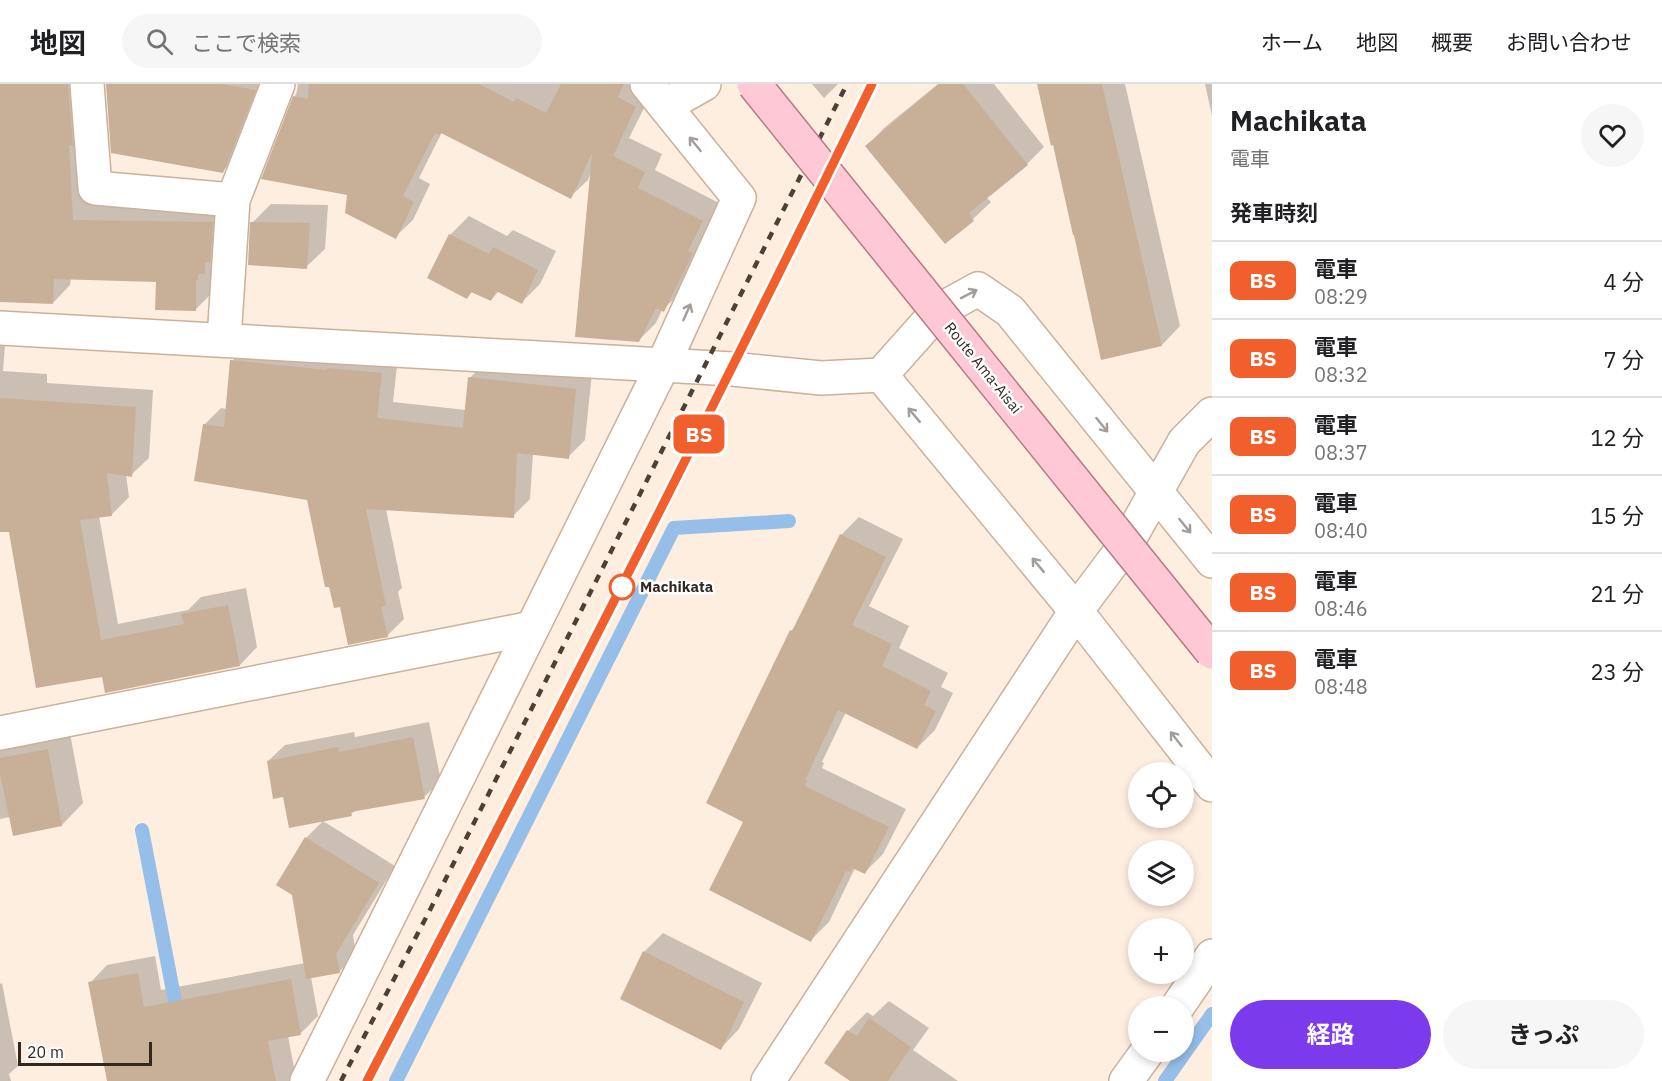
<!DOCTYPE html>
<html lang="ja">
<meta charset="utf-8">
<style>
:root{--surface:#fff;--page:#f6f6f6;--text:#202124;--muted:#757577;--line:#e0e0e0;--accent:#7c3aed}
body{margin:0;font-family:"IBM Plex Sans","Noto Sans JP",sans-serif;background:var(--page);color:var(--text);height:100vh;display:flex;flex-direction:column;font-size:22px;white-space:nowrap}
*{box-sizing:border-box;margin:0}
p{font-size:20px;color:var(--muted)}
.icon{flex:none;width:33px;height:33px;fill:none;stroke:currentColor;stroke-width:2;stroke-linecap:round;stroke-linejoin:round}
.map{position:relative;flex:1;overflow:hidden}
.drawer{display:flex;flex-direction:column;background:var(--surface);width:450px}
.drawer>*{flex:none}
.badge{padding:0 12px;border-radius:9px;font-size:21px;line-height:39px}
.tools{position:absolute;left:1128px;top:678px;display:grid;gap:12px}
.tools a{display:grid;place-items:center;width:66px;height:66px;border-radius:50%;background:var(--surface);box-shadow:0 3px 9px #0003;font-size:30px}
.scale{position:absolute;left:18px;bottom:15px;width:134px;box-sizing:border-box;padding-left:6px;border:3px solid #32281f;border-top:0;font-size:16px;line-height:21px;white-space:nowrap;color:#32281f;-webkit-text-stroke:4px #fff;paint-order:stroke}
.map>.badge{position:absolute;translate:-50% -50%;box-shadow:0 0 0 3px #fff}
h2{padding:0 18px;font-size:22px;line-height:54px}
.round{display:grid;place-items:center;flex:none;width:63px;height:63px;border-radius:32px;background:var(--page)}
.headline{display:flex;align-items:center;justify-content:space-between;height:102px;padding:0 18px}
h1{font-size:28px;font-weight:700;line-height:45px}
.primary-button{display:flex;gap:12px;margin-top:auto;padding:12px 18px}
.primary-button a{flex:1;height:69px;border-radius:36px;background:var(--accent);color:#fff;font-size:24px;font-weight:700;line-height:69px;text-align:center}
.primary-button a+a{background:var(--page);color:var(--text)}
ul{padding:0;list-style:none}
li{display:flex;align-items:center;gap:18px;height:78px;padding:0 18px;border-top:2px solid var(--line)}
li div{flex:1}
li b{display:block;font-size:22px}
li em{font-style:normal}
li .badge{min-width:66px;font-weight:700;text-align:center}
header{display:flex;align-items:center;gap:36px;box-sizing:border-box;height:84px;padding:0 30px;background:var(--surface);border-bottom:2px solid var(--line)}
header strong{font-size:28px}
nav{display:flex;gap:33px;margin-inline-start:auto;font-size:21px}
.search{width:420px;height:54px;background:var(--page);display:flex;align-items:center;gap:15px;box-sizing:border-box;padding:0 21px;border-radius:33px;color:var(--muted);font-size:22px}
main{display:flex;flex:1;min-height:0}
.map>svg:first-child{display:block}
</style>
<header>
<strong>地図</strong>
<div class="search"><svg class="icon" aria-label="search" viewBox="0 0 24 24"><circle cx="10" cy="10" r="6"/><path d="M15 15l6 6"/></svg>ここで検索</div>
<nav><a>ホーム</a><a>地図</a><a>概要</a><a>お問い合わせ</a></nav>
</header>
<main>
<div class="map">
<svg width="1212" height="997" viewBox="0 0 1212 997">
<rect width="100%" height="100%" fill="#feeee0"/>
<g fill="#0003">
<path d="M0,0H86L90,119L230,121L213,208L196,225L157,196L71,194L70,201L53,219L0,216Z"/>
<path d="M107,0H267L240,70L223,87Z"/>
<path d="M298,0H642L653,6L629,54L662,70L655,86L719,119L704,149L709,152L681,209L662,226L656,239L638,257L591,88L588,96L570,113L442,48L419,94L430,100L413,136L395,153L348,110L263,94L297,7Z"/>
<path d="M812,0H838L824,14Z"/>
<path d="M938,0H994L1044,63L1027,80L986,113L991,118L973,135L945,158L867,62L884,44Z"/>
<path d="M1039,0H1125L1180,242L1162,261L1075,149Z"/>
<path d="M1205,0H1212V32Z"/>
<path d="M271,120L328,121L325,165L306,183L252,139Z"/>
<path d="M469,132L507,152L513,146L556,167L540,200L522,218L499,207L491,216L473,207L467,213L450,151Z"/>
<path d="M6,248L3,287L47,290V299L153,306L149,374L131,391H126L129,413L111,431L99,432L118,540L188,526L201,513L246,504L257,563L240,581L103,591L11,446L0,447V249Z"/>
<path d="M249,260L398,273L393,318L466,326L470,294L486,277L592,289L585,356L568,373L533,369L530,415L513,432L386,425L402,504L398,508L404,535L387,552L341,521L308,415L204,341L221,324L227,325L232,277Z"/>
<path d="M859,433L903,455L869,522L909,542L899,564L948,589L941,603L953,609L935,646L917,664L846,628L822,678L824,679L822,684L906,725L883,770L865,788L855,784L829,838L811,856L745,737L791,547L795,543L841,451Z"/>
<path d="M429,638L441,697L424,713L356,726L351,730L284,711L268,677L285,661L354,648L355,653Z"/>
<path d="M69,644L83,719L62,741L10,733L0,735V657Z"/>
<path d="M323,737L395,782L353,851L356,871L339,888L311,893L318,932L300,950L288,952L296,994L293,997H136L90,899L107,881L155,872L161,906L305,879L293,810L278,800L306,754Z"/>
<path d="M663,849L762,899L739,945L721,964L644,868Z"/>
<path d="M2,899L18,982L9,990L11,997H0V900Z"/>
<path d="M889,917L929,944L913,966L958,997H852L826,979L848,947L867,928L873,932Z"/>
</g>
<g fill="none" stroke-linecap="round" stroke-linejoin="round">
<g stroke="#95bee8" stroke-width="14">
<path d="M142,746L178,933"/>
<path d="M396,997L674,444L789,437"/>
<path d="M1165,997L1212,930"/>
</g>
</g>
<g fill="#c8af98">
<path d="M0,0H68L73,62L69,61L73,136L213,138L210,178H205V190H198V196H196V227L155,226L156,198L54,195L53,220L0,218Z"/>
<path d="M106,0H221L256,6L223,89L111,69Z"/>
<path d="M309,0H479L514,18L516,14L546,29L561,0H624L618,13L636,23L613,72L645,88L638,104L703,137L688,167L693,169L664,228L656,224L639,258L575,253L592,69L571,115L441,49L440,51L435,49L403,112L414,118L396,155L345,129L347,111L261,95L293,12L308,15Z"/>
<path d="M939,0H963L1028,81L969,129L974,137L945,160L865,62Z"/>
<path d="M1037,0H1102L1162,262L1101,276L1074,151H1073L1053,61L1051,62Z"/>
<path d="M250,138L310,139L307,185L248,181Z"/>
<path d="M449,150L489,170L493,163L538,186L522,220L496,207L491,217L471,208L467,215L427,194Z"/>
<path d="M230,276L327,286V284L382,289L377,334L463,344L468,293L576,305L569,375L517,369L514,434L366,425L386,522L381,523L388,553L348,561L340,523L334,524L329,503H325L307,416L194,397L203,340L224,343Z"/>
<path d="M0,314L136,323L132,393L107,389L112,432L80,436L101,556L184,540L181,530L228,521L240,582L105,609L102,593L36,604L9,448H0Z"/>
<path d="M840,450L886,473L852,541L892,560L882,582L931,607L924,621L936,627L917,665L838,626L805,696L807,697L805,702L889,743L865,790L852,784L850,788L846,787L811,858L709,806L743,738L706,719L790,546L792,547Z"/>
<path d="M413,653L425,715L351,728L352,732L289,744L283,713L273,715L267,677L338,663L339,668Z"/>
<path d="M48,665L62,742L13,752L0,689V674Z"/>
<path d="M305,753L379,799L336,870L340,889L306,895L292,811L276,801Z"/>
<path d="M643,867L744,918L721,966L620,915Z"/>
<path d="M138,889L144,923L291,895L301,951L268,957L276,997H107L88,898Z"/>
<path d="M869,934L911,963L888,997H850L824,979L847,946L857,952Z"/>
</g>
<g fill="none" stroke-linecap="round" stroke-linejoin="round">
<g stroke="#cab19a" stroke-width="36">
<g id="street">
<path d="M87,0L95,104L233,116"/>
<path d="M665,22L704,0"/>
<path d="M0,244L663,281L732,285L821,294L881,291L938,227L978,205L1010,227L1212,477"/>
<path d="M224,256L233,116L278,0"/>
<path d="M881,291L1076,527L1212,701"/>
<path d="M0,649L532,544"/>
<path d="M1178,922L1212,872"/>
<path d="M307,997L663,281L739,114L647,0"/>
<path d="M768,997L1076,527L1127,459L1184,358L1212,330"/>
<path d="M1126,997L1147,968"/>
</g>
</g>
<use href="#street" stroke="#fff" stroke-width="33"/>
<g stroke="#4b4137" stroke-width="4.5" stroke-dasharray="8 8" stroke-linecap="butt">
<path d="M341,997L431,824L847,0"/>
<path d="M367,997L622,503L732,285L872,0"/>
</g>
<g stroke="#b67883" stroke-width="36" stroke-linecap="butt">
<path id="primary-bridge" d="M754,0L1212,568"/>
</g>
<use href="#primary-bridge" stroke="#fec8d5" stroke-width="33"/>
</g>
<defs><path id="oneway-shaft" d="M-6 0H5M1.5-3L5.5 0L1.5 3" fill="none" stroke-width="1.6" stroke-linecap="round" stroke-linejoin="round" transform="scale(1.5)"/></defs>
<g stroke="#a39e9a">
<use href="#oneway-shaft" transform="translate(695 60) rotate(-129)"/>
<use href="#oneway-shaft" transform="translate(969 210) rotate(-27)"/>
<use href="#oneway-shaft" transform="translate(687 228) rotate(-66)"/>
<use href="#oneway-shaft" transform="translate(914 331) rotate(-130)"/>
<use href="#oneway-shaft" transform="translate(1102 341) rotate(51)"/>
<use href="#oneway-shaft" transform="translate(1185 442) rotate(51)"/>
<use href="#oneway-shaft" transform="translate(1038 481) rotate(-130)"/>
<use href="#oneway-shaft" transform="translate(1176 655) rotate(-128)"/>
</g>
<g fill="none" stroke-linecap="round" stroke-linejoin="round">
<g stroke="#fff" stroke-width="14">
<path id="line" d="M367,997C539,666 709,335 872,0"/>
</g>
<use href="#line" stroke="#f05f2c" stroke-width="9"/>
</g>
<circle fill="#fff" stroke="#f05f2c" stroke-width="3" cx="622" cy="503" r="12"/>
<g text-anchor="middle" stroke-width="5" stroke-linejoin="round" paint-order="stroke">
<g font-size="15" fill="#32281f" stroke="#fff">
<text transform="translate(983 284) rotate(51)" y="5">Route Ama-Aisai</text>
</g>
<g font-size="15" font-weight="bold" fill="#32281f" stroke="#fff" text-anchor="start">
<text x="640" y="508">Machikata</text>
</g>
</g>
</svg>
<div class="tools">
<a><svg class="icon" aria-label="locate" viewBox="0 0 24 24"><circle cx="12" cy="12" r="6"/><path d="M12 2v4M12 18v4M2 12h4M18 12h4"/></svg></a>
<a><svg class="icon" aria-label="layers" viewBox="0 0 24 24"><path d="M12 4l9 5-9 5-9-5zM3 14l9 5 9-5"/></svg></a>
<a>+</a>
<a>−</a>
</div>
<div class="scale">20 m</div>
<b class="badge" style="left:699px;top:350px;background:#f05f2c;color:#fff">BS</b>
</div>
<section class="drawer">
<div class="headline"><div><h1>Machikata</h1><p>電車</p></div><a class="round"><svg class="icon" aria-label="heart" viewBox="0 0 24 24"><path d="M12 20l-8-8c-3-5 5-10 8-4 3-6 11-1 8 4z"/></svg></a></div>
<h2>発車時刻</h2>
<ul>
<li><span class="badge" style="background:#f05f2c;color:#fff">BS</span><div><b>電車</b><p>08:29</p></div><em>4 分</em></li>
<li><span class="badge" style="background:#f05f2c;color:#fff">BS</span><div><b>電車</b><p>08:32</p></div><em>7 分</em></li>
<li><span class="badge" style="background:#f05f2c;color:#fff">BS</span><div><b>電車</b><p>08:37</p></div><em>12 分</em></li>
<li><span class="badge" style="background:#f05f2c;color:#fff">BS</span><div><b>電車</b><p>08:40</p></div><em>15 分</em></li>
<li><span class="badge" style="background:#f05f2c;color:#fff">BS</span><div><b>電車</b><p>08:46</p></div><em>21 分</em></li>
<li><span class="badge" style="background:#f05f2c;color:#fff">BS</span><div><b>電車</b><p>08:48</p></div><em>23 分</em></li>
</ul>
<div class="primary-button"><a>経路</a><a>きっぷ</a></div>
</section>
</main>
